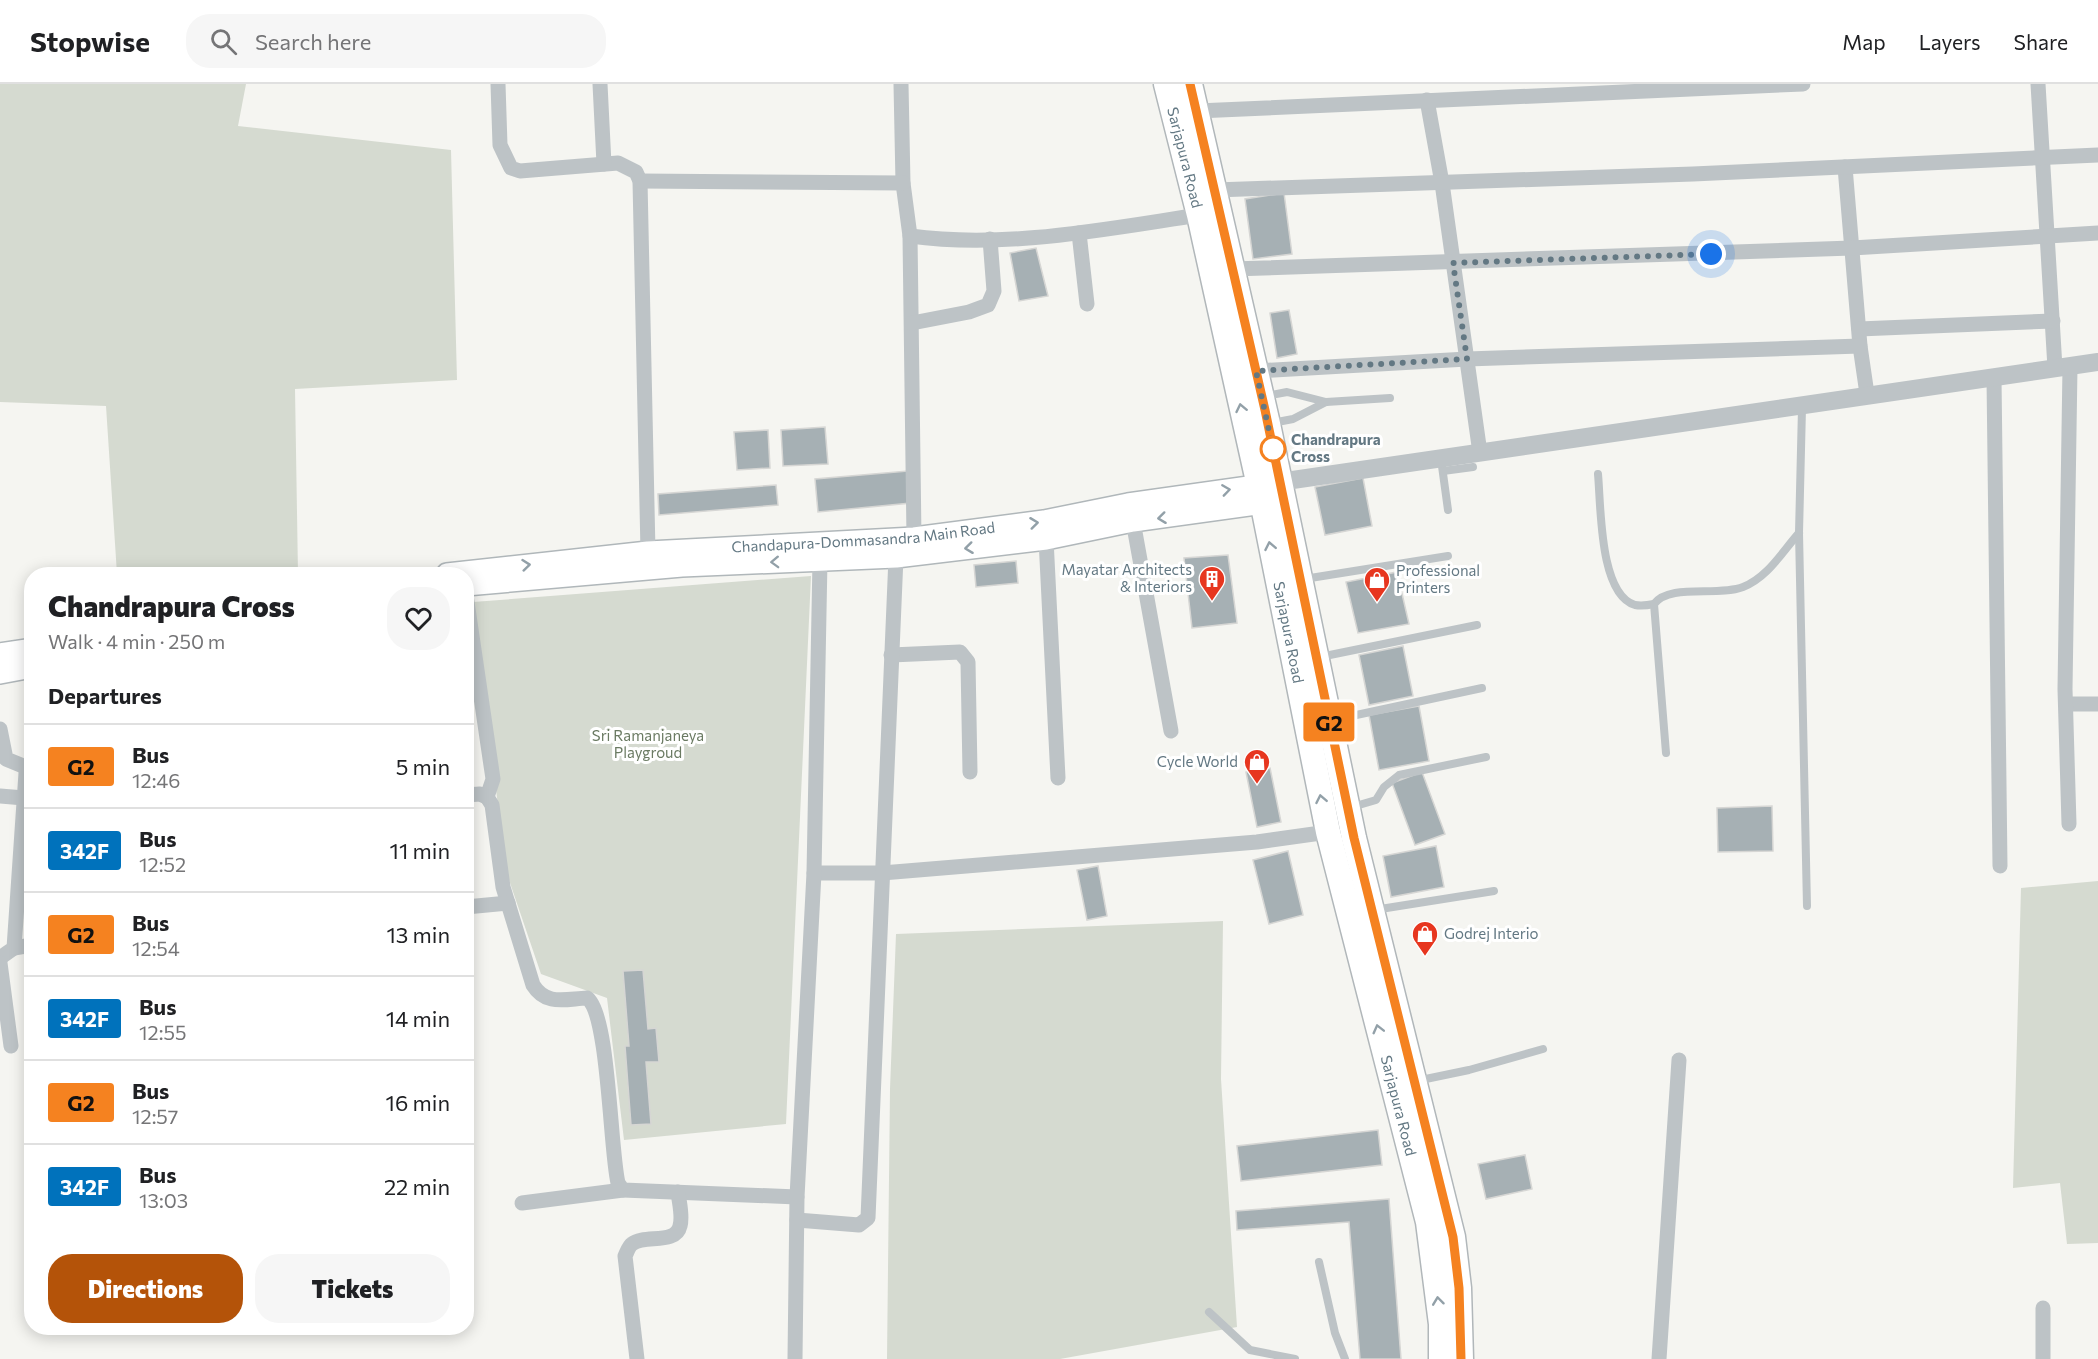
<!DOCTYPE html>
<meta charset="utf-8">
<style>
:root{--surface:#fff;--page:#f6f6f6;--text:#202124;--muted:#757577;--line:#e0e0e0;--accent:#b45309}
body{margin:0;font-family:Commissioner,sans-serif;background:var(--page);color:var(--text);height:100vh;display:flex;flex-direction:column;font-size:22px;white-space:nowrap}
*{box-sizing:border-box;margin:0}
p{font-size:20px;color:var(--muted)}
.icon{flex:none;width:33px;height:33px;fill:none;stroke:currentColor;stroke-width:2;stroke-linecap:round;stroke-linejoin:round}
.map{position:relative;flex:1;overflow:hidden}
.details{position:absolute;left:24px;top:483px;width:450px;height:768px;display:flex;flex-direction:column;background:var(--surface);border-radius:24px;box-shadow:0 3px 15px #0003}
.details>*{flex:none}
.badge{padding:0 12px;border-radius:4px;font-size:21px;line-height:39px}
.you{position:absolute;width:30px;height:30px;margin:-15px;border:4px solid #fff;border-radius:50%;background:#1a73e8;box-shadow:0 0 0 9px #1a73e833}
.map>.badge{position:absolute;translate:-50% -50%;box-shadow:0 0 0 3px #fff}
h2{padding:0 24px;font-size:22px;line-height:54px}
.round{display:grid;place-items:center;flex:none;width:63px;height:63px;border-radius:24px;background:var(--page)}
.overview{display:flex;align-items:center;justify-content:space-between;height:102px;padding:0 24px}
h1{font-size:28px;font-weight:800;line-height:45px}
.cta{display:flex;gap:12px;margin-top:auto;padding:12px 24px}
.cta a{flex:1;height:69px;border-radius:24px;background:var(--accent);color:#fff;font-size:24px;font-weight:800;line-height:69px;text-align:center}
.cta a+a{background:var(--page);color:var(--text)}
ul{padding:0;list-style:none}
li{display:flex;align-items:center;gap:18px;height:84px;padding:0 24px;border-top:2px solid var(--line)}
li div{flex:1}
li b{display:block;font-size:22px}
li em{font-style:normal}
li .badge{min-width:66px;font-weight:700;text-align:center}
header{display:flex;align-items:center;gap:36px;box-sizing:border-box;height:84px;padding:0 30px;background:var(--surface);border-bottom:2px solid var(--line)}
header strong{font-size:28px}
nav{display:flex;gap:33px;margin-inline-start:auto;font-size:21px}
.search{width:420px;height:54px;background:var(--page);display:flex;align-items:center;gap:15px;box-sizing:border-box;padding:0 21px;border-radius:24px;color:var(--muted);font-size:22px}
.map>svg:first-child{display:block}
</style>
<header>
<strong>Stopwise</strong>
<div class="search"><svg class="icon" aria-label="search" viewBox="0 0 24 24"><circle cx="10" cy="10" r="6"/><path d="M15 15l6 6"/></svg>Search here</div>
<nav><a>Map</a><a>Layers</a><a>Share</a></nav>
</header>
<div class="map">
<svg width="2098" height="1275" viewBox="0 0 2098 1275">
<rect width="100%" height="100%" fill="#f5f5f1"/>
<g fill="#d5dad0">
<path d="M0,0H246L238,42L451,66L457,296L295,305L298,490H117L106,322L0,318Z"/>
<path d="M811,492L786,1040L624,1056L607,914L541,890L506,787L473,518Z"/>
<path d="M2098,797V1159L2067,1160L2060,1099L2013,1104L2021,804Z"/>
<path d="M1223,837L1221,995L1237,1243L1060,1275H887L890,1005L896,850Z"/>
</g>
<g fill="#a6b0b4" stroke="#d6d6d4" stroke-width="1.5">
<path d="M1284,109L1292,170L1253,175L1245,115Z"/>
<path d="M1036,164L1048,212L1019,217L1010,169Z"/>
<path d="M1289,226L1297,270L1277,274L1270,229Z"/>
<path d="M825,343L828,380L783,382L781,346Z"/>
<path d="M768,346L770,384L737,386L734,348Z"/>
<path d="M908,387L911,419L818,428L815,395Z"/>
<path d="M1363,394L1372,442L1325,451L1315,403Z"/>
<path d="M776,401L778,421L659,431L658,410Z"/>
<path d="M1228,471L1237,539L1192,544L1184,474Z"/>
<path d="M1016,477L1018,499L976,503L974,481Z"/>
<path d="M1397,488L1409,540L1358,549L1346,498Z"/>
<path d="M1403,562L1413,612L1369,621L1359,571Z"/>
<path d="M1419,622L1429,677L1379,686L1369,631Z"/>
<path d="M1270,684L1281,738L1257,743L1246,688Z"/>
<path d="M1422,688L1445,750L1415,761L1392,699Z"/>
<path d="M1772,722L1773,767L1718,768L1717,724Z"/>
<path d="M1436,762L1444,803L1391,813L1383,772Z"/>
<path d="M1288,767L1303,831L1269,840L1253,776Z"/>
<path d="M1098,782L1107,832L1087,836L1077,786Z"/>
<path d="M643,886L648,945L656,944L659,978H646L651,1040L631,1041L625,962H629L623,887Z"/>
<path d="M1378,1046L1382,1081L1241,1097L1237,1062Z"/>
<path d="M1525,1071L1532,1105L1486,1115L1478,1080Z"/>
<path d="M1389,1115L1401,1275H1360L1349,1138L1237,1146L1236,1127Z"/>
</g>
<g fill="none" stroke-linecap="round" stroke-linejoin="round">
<g stroke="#b0b7ba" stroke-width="24">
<g id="secondary">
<path id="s1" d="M447,490L648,468L914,454L1044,437L1128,420L1276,399"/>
<path d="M466,501L682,482L896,473L1046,455L1133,437L1279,417"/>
<path d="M0,570L32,565"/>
<path d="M0,589L32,583"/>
</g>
</g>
<g stroke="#b1b7ba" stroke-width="27">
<g id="primary">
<path id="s2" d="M1166,0L1199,131L1259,402L1328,748L1428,1138L1441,1240V1275"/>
<path d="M1190,0L1268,340L1354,754L1453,1153L1459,1204L1461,1275"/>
</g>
</g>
<g stroke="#bdc3c6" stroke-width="8">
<path d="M1266,312L1287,308L1326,318"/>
<path d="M1802,324L1799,449L1807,822"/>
<path d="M1272,339L1293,335L1326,318L1390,314"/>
<path d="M1441,375L1448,426"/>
<path d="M1443,387L1473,383"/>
<path d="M1598,390C1601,421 1599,510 1635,521C1641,522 1649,521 1654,520"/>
<path d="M1304,495L1448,472"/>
<path d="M1320,573L1477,541"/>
<path d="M1333,636L1482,604"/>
<path d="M1666,669L1654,520C1670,499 1717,513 1743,503C1768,493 1782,468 1799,449"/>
<path d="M1352,723L1376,716L1384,703L1399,691L1486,673"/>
<path d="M1374,826L1494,807"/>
<path d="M1416,997L1469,986L1543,965"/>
<path d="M1319,1178L1335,1249L1345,1275"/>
<path d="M1209,1228L1250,1266L1295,1275"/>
</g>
<g stroke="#bdc3c6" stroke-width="15">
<path d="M498,0L500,61L511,84L520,87L618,79L636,88L640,97L648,468"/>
<path d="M600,0L604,80"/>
<path d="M901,0L903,99L910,152L914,454"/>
<path d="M2038,0L2055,284"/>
<path d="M1427,16L1442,99L1480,369"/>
<path d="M1197,27L1803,0"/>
<path d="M1845,83L1860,262L1867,310"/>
<path d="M640,97L903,99"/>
<path d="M1215,106L1693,90L2098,71"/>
<path d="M1079,149L1087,220"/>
<path d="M910,152C1006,165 1105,145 1199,131"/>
<path d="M1232,185L1852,164L2098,149"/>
<path d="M912,239L969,228L988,221L994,207L990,155"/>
<path d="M1859,245L2053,237"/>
<path d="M1256,287L1467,275L1860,262"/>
<path d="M1994,294L2000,782"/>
<path d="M1133,437L1171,647"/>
<path d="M1046,455L1058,694"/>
<path d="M466,511L493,695L487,713L492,721L503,803L533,901C546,922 565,915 587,914C609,929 610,1066 618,1099L623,1106L797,1113"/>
<path d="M891,571L960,568L968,578L970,688"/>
<path d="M2066,620H2098"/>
<path d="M0,645L6,675L28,684"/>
<path d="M466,711L480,710L487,713"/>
<path d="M0,712L24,714"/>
<path d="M2069,740L2065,605L2070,283"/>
<path d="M814,789H882L1257,758L1328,748"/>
<path d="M466,823L508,819"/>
<path d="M14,864L32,861"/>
<path d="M0,874L14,864L26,689L32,681"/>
<path d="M0,879L11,962"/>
<path d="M522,1119L623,1106"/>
<path d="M797,1136L859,1141L868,1134L896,473"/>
<path d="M637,1275L625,1172C627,1168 629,1162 632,1160C644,1150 676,1161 680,1142C683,1132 679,1118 678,1108"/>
<path d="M795,1275L797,1113L814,789L820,476"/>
<path d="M1659,1275L1679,976"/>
<path d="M2043,1275V1224"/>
</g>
<path stroke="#bdc3c6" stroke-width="18" d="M1279,398L2098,278"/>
<use href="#secondary" stroke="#fff" stroke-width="21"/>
<use href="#primary" stroke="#fff" stroke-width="24"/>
</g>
<defs><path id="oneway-chevron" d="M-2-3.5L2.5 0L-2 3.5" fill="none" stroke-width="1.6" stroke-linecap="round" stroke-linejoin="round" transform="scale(1.5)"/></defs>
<g stroke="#92a0a8">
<use href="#oneway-chevron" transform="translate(1241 324) rotate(-102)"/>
<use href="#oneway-chevron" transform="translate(1226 406) rotate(-8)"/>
<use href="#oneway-chevron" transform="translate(1162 434) rotate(173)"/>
<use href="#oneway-chevron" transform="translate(1034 439) rotate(-7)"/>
<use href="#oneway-chevron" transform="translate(1270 462) rotate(-101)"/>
<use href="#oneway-chevron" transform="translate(969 464) rotate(173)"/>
<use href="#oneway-chevron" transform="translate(775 478) rotate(178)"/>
<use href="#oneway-chevron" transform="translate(526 481) rotate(-6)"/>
<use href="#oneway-chevron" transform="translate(1321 715) rotate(-101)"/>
<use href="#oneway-chevron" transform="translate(1378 945) rotate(-104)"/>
<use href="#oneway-chevron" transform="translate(1438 1217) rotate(-97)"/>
</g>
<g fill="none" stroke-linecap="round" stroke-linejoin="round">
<g stroke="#fff" stroke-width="14">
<path id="line" d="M1190,0L1265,326L1354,754L1453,1153L1459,1204L1461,1275"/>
</g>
<use href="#line" stroke="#f58220" stroke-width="9"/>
<path stroke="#637883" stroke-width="6" stroke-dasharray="0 10.8" d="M1273,365L1256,287L1467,275L1453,179L1711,170"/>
</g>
<defs>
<g id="building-pin" transform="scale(1.35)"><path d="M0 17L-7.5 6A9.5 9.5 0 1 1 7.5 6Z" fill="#e7361f" stroke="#fff"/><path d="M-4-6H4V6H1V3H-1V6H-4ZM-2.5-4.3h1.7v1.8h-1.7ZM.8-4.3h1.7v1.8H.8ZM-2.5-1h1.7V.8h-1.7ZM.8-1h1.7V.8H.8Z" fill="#fff"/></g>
<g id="shop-pin" transform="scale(1.35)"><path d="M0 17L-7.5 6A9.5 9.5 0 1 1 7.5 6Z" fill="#e7361f" stroke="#fff"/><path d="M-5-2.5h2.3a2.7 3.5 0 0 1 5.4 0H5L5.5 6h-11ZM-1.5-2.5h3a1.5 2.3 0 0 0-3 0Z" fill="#fff"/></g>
</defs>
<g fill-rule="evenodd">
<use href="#building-pin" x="1212" y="495"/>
<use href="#shop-pin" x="1377" y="496"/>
<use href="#shop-pin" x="1257" y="678"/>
<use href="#shop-pin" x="1425" y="850"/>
</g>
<circle fill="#fff" stroke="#f58220" stroke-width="3" cx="1273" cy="365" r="12"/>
<g text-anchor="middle" stroke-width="6" stroke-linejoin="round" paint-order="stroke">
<g font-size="15" fill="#637883" stroke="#fff">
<text dy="5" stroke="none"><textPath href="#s2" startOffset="76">Sarjapura Road</textPath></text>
<text dy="5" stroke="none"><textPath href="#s1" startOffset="418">Chandapura-Dommasandra Main Road</textPath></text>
<text dy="5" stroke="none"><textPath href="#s2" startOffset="562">Sarjapura Road</textPath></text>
<text dy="5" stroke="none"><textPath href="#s2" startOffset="1048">Sarjapura Road</textPath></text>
</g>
<g font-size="15" font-weight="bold" fill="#637883" stroke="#fff" text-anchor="start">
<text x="1291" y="361">Chandrapura<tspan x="1291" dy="17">Cross</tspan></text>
</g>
<g font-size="15" fill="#637883" stroke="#fff" text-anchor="end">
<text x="1192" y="491">Mayatar Architects<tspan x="1192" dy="17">&amp; Interiors</tspan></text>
<text x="1396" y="492" text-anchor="start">Professional<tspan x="1396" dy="17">Printers</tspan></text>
<text x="1238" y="683">Cycle World</text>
<text x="1444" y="855" text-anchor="start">Godrej Interio</text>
</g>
<g font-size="15" fill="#6a7a62" stroke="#fff">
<text x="648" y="657">Sri Ramanjaneya<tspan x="648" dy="17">Playgroud</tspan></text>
</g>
</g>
</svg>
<div class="you" style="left:1711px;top:170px"></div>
<b class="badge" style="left:1329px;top:638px;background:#f58220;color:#111">G2</b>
<section class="details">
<div class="overview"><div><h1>Chandrapura Cross</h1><p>Walk · 4 min · 250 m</p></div><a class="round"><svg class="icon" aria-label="heart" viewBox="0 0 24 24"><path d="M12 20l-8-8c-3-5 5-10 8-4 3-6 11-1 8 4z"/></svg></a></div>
<h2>Departures</h2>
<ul>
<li><span class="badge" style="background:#f58220;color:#111">G2</span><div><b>Bus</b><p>12:46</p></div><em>5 min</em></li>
<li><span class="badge" style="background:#0072bc;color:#fff">342F</span><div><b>Bus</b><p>12:52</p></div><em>11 min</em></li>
<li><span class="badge" style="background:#f58220;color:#111">G2</span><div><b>Bus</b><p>12:54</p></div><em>13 min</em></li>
<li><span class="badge" style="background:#0072bc;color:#fff">342F</span><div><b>Bus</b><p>12:55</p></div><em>14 min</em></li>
<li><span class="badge" style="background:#f58220;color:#111">G2</span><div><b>Bus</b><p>12:57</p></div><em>16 min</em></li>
<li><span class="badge" style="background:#0072bc;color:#fff">342F</span><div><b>Bus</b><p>13:03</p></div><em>22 min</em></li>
</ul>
<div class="cta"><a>Directions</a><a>Tickets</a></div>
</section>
</div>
